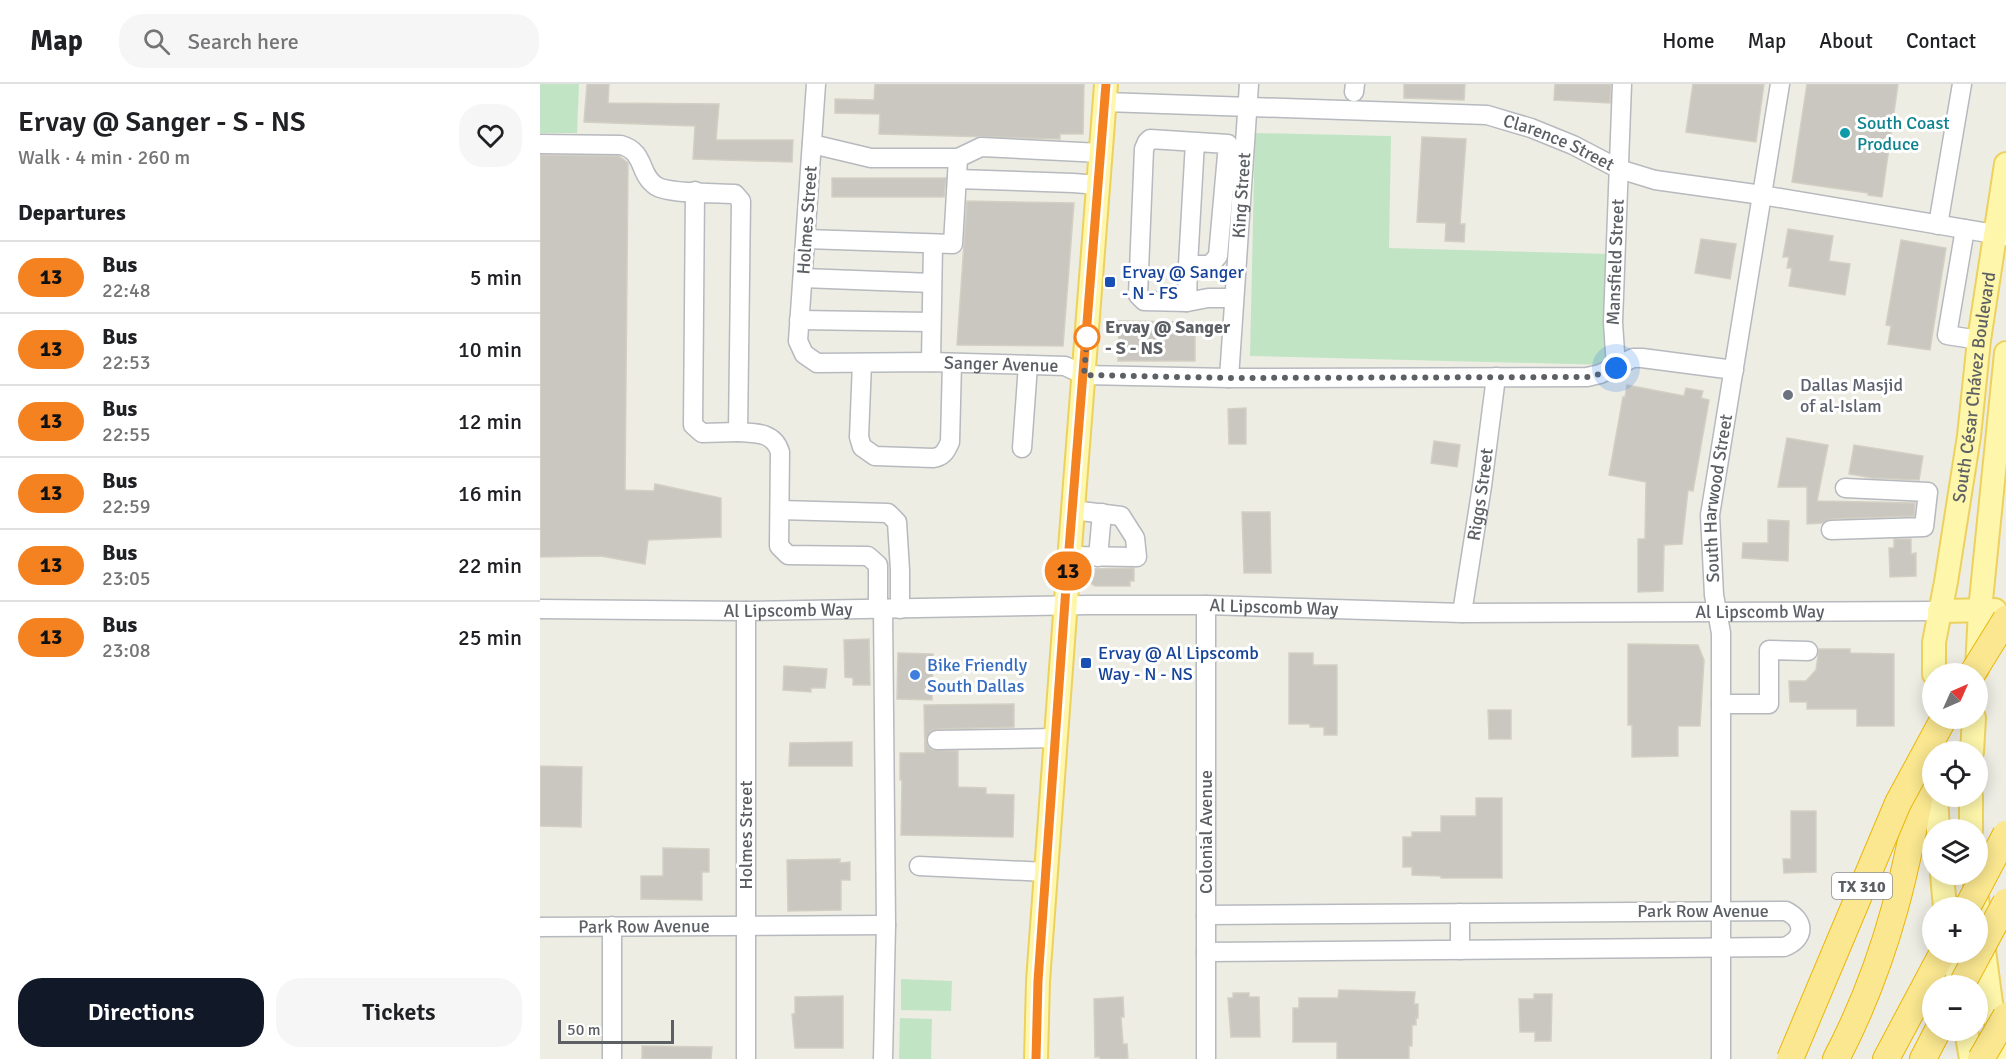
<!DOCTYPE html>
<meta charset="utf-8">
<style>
:root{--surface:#fff;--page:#f6f6f6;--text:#202124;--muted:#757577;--line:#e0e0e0;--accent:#111827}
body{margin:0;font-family:Signika,sans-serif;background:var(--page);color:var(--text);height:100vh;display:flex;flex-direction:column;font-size:22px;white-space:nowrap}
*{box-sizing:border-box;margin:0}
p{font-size:20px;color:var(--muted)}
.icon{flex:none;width:33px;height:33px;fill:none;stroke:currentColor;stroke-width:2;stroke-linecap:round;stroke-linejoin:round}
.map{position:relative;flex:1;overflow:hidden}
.details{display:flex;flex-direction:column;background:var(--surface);width:540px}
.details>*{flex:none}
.badge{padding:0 12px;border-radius:20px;font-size:21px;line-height:39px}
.needle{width:39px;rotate:45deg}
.tools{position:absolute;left:1382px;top:579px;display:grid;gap:12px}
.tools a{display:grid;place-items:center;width:66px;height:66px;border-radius:50%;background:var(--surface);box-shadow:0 3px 15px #0003;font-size:30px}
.scale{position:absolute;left:18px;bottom:15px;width:116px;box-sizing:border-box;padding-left:6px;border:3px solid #5c5f64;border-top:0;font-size:16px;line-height:21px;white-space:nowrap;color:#5c5f64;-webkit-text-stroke:4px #fff;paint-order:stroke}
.you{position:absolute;width:30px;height:30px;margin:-15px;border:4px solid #fff;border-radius:50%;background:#1a73e8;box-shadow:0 0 0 9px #1a73e833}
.map>.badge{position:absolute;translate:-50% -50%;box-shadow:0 0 0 3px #fff}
h2{padding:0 18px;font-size:22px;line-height:54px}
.round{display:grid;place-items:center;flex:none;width:63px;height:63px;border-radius:24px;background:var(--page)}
.headline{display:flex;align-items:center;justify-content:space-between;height:102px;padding:0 18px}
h1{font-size:28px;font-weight:600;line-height:45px}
.button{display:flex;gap:12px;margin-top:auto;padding:12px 18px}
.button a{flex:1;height:69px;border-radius:24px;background:var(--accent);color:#fff;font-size:24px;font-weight:600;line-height:69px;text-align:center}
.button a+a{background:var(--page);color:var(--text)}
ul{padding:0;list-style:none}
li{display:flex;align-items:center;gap:18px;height:72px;padding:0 18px;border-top:2px solid var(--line)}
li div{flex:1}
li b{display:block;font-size:22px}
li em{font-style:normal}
li .badge{min-width:66px;font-weight:700;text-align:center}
header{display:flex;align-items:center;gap:36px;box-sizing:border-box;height:84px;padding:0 30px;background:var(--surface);border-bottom:2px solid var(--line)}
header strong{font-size:28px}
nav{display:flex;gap:33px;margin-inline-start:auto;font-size:21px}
.search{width:420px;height:54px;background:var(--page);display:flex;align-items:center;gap:15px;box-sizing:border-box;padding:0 21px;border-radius:24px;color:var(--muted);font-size:22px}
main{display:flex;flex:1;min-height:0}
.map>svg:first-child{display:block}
</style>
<header>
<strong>Map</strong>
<div class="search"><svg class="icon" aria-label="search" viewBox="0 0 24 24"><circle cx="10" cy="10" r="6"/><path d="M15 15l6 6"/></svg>Search here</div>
<nav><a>Home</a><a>Map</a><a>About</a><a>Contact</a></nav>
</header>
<main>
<section class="details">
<div class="headline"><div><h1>Ervay @ Sanger - S - NS</h1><p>Walk · 4 min · 260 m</p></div><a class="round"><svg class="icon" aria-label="heart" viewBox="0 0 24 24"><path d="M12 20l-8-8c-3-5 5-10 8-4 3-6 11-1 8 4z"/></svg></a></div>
<h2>Departures</h2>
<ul>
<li><span class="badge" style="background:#f58220;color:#111">13</span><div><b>Bus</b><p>22:48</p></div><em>5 min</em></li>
<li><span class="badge" style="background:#f58220;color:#111">13</span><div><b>Bus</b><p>22:53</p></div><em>10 min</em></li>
<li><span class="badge" style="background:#f58220;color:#111">13</span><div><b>Bus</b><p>22:55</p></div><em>12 min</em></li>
<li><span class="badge" style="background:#f58220;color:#111">13</span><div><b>Bus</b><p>22:59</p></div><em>16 min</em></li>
<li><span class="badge" style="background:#f58220;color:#111">13</span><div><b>Bus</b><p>23:05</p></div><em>22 min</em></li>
<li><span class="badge" style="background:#f58220;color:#111">13</span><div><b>Bus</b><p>23:08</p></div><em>25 min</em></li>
</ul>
<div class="button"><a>Directions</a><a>Tickets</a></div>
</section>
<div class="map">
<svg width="1466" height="975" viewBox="0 0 1466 975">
<rect width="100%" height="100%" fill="#eeede4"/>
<g fill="#c1e5c4">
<path d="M0,0H39L37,49H0Z"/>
<path d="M715,49L851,52L849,164L1072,170L1069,281L710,272Z"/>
<path d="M361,895L412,897L411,927L361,926Z"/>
<path d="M360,934L392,935L391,975H359Z"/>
</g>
<g fill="#cac7c1" stroke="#d3cfc3" stroke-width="1.5">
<path d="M47,0H69L68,19L179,20L176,56H253L252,78L153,75L155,42L44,38Z"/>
<path d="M335,0H544L543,50H520V55L339,50L340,30L295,29V15L334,16Z"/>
<path d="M864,0H925L924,16L864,14Z"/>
<path d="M1015,0H1071L1070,19L1014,16Z"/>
<path d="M1153,0H1224L1216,58L1146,48Z"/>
<path d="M1267,0H1358L1342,113L1328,111V109L1252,98Z"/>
<path d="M882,53L926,55L920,140H925L924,158L905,157L906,139L877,138Z"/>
<path d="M0,71L79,72L88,79L85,406L114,407L115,400L181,414V453L108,456L105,480L61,472L0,473Z"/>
<path d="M292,94H406L404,113H292Z"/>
<path d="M427,117L534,119L523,262L417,261Z"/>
<path d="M1248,145L1293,152L1289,177L1310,180L1305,211L1249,202L1252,184H1247L1249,173H1243Z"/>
<path d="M1161,155L1196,160L1190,195L1155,189Z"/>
<path d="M1361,156L1406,164L1390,266L1348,260L1351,242L1346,241Z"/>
<path d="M579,237L655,238V277H578Z"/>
<path d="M1087,301L1144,312L1146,304L1163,307L1161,314L1169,316L1153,407L1148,406L1142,460L1124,461L1123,507L1098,508V455H1105L1106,398L1069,391L1083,313H1085Z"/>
<path d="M706,324V360H689L688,325Z"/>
<path d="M1247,354L1288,361L1277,417L1375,419L1374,432L1291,435L1283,439L1267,440V403H1238Z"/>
<path d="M894,357L920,361L917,383L891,379Z"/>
<path d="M1314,361L1383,372L1379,396L1332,394L1309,390Z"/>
<path d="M702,428H730L731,489H704Z"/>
<path d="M1228,436L1249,437L1248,477L1202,474L1203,459H1228Z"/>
<path d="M1354,455H1371V470L1376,469V492L1350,493L1349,464H1354Z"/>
<path d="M594,484V497H590V502H555L549,498L550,485Z"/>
<path d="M329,555L330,601H313V594L305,593L304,556Z"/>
<path d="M1088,560L1158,561L1164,576L1160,642H1138V672L1092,673V641H1088Z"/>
<path d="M1279,565H1310V569L1354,570V642H1317V625H1267V618H1250L1249,597H1266L1276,586Z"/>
<path d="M358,569L393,570L392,616L357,615Z"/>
<path d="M749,569H773V581H797V651H784V643H770V640H749Z"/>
<path d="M244,582L287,585L285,604H271V608L243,606Z"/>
<path d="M474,620V643L397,645L391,647L386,656L388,662L392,666L418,667V703L446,704V710L474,711L473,753L361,751L362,696H360V669H385L384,621Z"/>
<path d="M948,626H971V655H949Z"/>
<path d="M312,658V682H249L250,659Z"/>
<path d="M0,682L42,683L41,743L0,742Z"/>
<path d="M936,714H962V794H901V792L872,791V783H863V753H872V748H901V732H936Z"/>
<path d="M1251,727H1276V788L1244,789L1243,775H1251Z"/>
<path d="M123,764L169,765V788H162V816L101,815V792H123Z"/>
<path d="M300,775V779L310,778V796H301V826L248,827L247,776Z"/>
<path d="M799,906L875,908L874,920H878V934H876V941H872V962H869V975H797V958H753V924H759V914H798Z"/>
<path d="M693,909H709V913H719L720,953H691L688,914H693Z"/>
<path d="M994,910H1012L1011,957H995V948H980L979,915H994Z"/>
<path d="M303,912V964H255L252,930H255V913Z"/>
<path d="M583,913L584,933H581L583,960H587L588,975H560V973H555L554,915Z"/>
<path d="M102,962L172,963L171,975H102Z"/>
</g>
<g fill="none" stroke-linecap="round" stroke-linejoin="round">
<g stroke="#b6b9be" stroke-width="21">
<g id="minor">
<path id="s1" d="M276,0L258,257L264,270L277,279L391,278L525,282L544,291L689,294L1047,293L1060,290L1093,274H1102L1194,286"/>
<path d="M814,8L815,0"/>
<path id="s2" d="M565,18L947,31L991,44L1033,61L1079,85L1115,96L1222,111L1466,152"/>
<path d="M655,58L648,181H670L678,172L688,60L610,55L607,58L604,65L598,211L604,217L647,218L668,214H694"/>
<path d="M0,60L81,61C106,68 98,90 116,102C129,110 177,109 195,110L201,117L198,348C216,349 234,348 240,368L239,462L248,471L328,472L338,481V525"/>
<path d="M272,60L331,74H418L441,63L561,69"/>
<path d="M417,95L533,99L559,101"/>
<path d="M155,107L153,341L162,349L198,348"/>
<path d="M1398,141L1422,0"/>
<path d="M1425,145L1407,251L1439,256"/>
<path d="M266,155L413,160L418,74"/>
<path d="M263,194L392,199"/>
<path d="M647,218L648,181"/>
<path d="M259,236L391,238"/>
<path d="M391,278L393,160"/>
<path d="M322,279L319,353L322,363L335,372L393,374C403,373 406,367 410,358L412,279"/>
<path id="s3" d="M1076,284L1073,238L1082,0"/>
<path id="s4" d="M689,294L709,0"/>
<path d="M482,364L488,281"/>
<path d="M240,426L348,429L357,438L360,486V525"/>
<path d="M1291,446L1384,443L1388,408L1305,404"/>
<path d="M529,472L597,473L595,454L581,432L533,426"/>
<path d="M558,473L562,429"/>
<path d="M666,521V975"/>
<path id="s5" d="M0,525L206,527L548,521H666L922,529L1399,527"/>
<path d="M343,526L346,841L343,975"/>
<path id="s6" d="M922,529L942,402L956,293"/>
<path d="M1181,620H1229V566L1268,567"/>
<path d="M397,656L516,654"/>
<path d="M379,782L507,788"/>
<path d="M920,829V866"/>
<path d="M72,842V975"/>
<path id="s7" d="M0,843L346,841"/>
<path d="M666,868L1244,863C1265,855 1266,837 1246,827L666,831"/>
<path d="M206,975V527"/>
<path id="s8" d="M1181,975V549L1174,511L1170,431L1240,0"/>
</g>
</g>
<g stroke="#edd15e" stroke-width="26">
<g id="major">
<path d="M1399,527L1455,526"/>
<path d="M1437,585L1440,526L1466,269"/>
<path id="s9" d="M1394,590V558L1406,498L1429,352L1439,256L1466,80"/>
<path d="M1432,668L1434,634"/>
<path d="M1396,712L1398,746"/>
<path d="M1431,712V746"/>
<path d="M1402,790L1405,824"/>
<path d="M1435,799L1451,919L1465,975"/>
<path d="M1413,868L1419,902"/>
<path d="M1426,946L1431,975"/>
<path d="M496,975L498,897L527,503L566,0"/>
</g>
</g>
<g stroke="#ebb607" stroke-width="28">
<g id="highway">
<path d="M1296,975C1349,874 1369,778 1388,666"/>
<path d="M1346,975L1403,868"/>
<path d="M1383,975L1398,946"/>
</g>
</g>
<use href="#minor" stroke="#fff" stroke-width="18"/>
<use href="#major" stroke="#fdf6ab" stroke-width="22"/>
<use href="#highway" stroke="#fae790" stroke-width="26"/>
<g stroke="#ebb607" stroke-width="28" stroke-linecap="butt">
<g id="highway-bridge">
<path d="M1432,590L1466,535"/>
<path d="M1427,824L1466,750"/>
<path d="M1421,902L1466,818"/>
<path d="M1250,975L1358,719L1404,634"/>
<path d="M1441,975L1466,932"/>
</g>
</g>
<use href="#highway-bridge" stroke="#fae790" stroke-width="26"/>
</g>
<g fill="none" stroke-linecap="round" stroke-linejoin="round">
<g stroke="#fff" stroke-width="14">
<path id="line" d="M496,975L498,897L526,503L566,0"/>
</g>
<use href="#line" stroke="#f58220" stroke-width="9"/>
<path stroke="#5c5f64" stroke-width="6" stroke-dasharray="0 10.8" d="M547,253L548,243L544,291L689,294L1047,293L1060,290L1076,284"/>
</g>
<circle fill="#0f9aa8" stroke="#fff" stroke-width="2" cx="1305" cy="49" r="6"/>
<g fill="#1a4fb4" stroke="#fff" stroke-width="2">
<rect x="564" y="192" width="12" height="12" rx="3"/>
<rect x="540" y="573" width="12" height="12" rx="3"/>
</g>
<circle fill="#fff" stroke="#f58220" stroke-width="3" cx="547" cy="253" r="12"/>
<circle fill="#6b7280" stroke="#fff" stroke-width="2" cx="1248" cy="311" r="6"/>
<circle fill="#3f7fe0" stroke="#fff" stroke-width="2" cx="375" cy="591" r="6"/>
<g text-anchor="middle" stroke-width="6" stroke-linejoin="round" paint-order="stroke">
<rect fill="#fff" stroke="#8d8f92" stroke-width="1.5" x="1292" y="789" width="60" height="26" rx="4.5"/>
<g font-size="16" font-weight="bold" fill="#5c5f64">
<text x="1322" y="808">TX 310</text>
</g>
<g font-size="18" fill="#0d838f" stroke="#fff" text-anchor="start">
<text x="1317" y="45">South Coast<tspan x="1317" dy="21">Produce</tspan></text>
</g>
<g font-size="18" fill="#5c5f64" stroke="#fff">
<text dy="6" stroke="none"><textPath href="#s2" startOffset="459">Clarence Street</textPath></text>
<text dy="6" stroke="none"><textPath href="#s4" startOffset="183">King Street</textPath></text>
<text transform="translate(267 136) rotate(-86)" y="6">Holmes Street</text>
<text dy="6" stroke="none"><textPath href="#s3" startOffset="106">Mansfield Street</textPath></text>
<text dy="6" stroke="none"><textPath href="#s1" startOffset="472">Sanger Avenue</textPath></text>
<text dy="6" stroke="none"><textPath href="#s9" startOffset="290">South César Chávez Boulevard</textPath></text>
<text dy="6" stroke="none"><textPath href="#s6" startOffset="120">Riggs Street</textPath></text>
<text dy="6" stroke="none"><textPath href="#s8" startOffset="562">South Harwood Street</textPath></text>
<text dy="6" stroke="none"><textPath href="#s5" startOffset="734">Al Lipscomb Way</textPath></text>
<text dy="6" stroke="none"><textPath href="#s5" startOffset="248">Al Lipscomb Way</textPath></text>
<text dy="6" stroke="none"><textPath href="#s5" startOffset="1220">Al Lipscomb Way</textPath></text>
<text transform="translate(666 748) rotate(-90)" y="6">Colonial Avenue</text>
<text transform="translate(206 751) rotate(-90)" y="6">Holmes Street</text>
<text x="1163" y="833">Park Row Avenue</text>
<text dy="6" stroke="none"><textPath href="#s7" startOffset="104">Park Row Avenue</textPath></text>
</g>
<g font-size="18" fill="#164399" stroke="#fff" text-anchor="start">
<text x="582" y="194">Ervay @ Sanger<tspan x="582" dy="21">- N - FS</tspan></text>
<text x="558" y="575">Ervay @ Al Lipscomb<tspan x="558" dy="21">Way - N - NS</tspan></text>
</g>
<g font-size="18" font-weight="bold" fill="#5c5f64" stroke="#fff" text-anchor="start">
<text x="565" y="249">Ervay @ Sanger<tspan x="565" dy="21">- S - NS</tspan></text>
</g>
<g font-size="18" fill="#5b616d" stroke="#fff" text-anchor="start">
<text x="1260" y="307">Dallas Masjid<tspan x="1260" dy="21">of al-Islam</tspan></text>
</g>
<g font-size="18" fill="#366cbe" stroke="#fff" text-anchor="start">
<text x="387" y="587">Bike Friendly<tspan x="387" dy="21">South Dallas</tspan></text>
</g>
</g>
</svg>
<div class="tools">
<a><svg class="needle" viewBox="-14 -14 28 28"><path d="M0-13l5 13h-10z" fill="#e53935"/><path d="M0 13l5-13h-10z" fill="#757577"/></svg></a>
<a><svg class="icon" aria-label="locate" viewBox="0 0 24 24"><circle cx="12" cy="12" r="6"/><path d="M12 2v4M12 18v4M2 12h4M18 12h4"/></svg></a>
<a><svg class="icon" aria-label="layers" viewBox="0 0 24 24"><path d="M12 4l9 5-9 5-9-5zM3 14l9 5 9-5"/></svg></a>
<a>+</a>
<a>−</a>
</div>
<div class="scale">50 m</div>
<div class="you" style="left:1076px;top:284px"></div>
<b class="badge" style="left:528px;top:487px;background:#f58220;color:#111">13</b>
</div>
</main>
